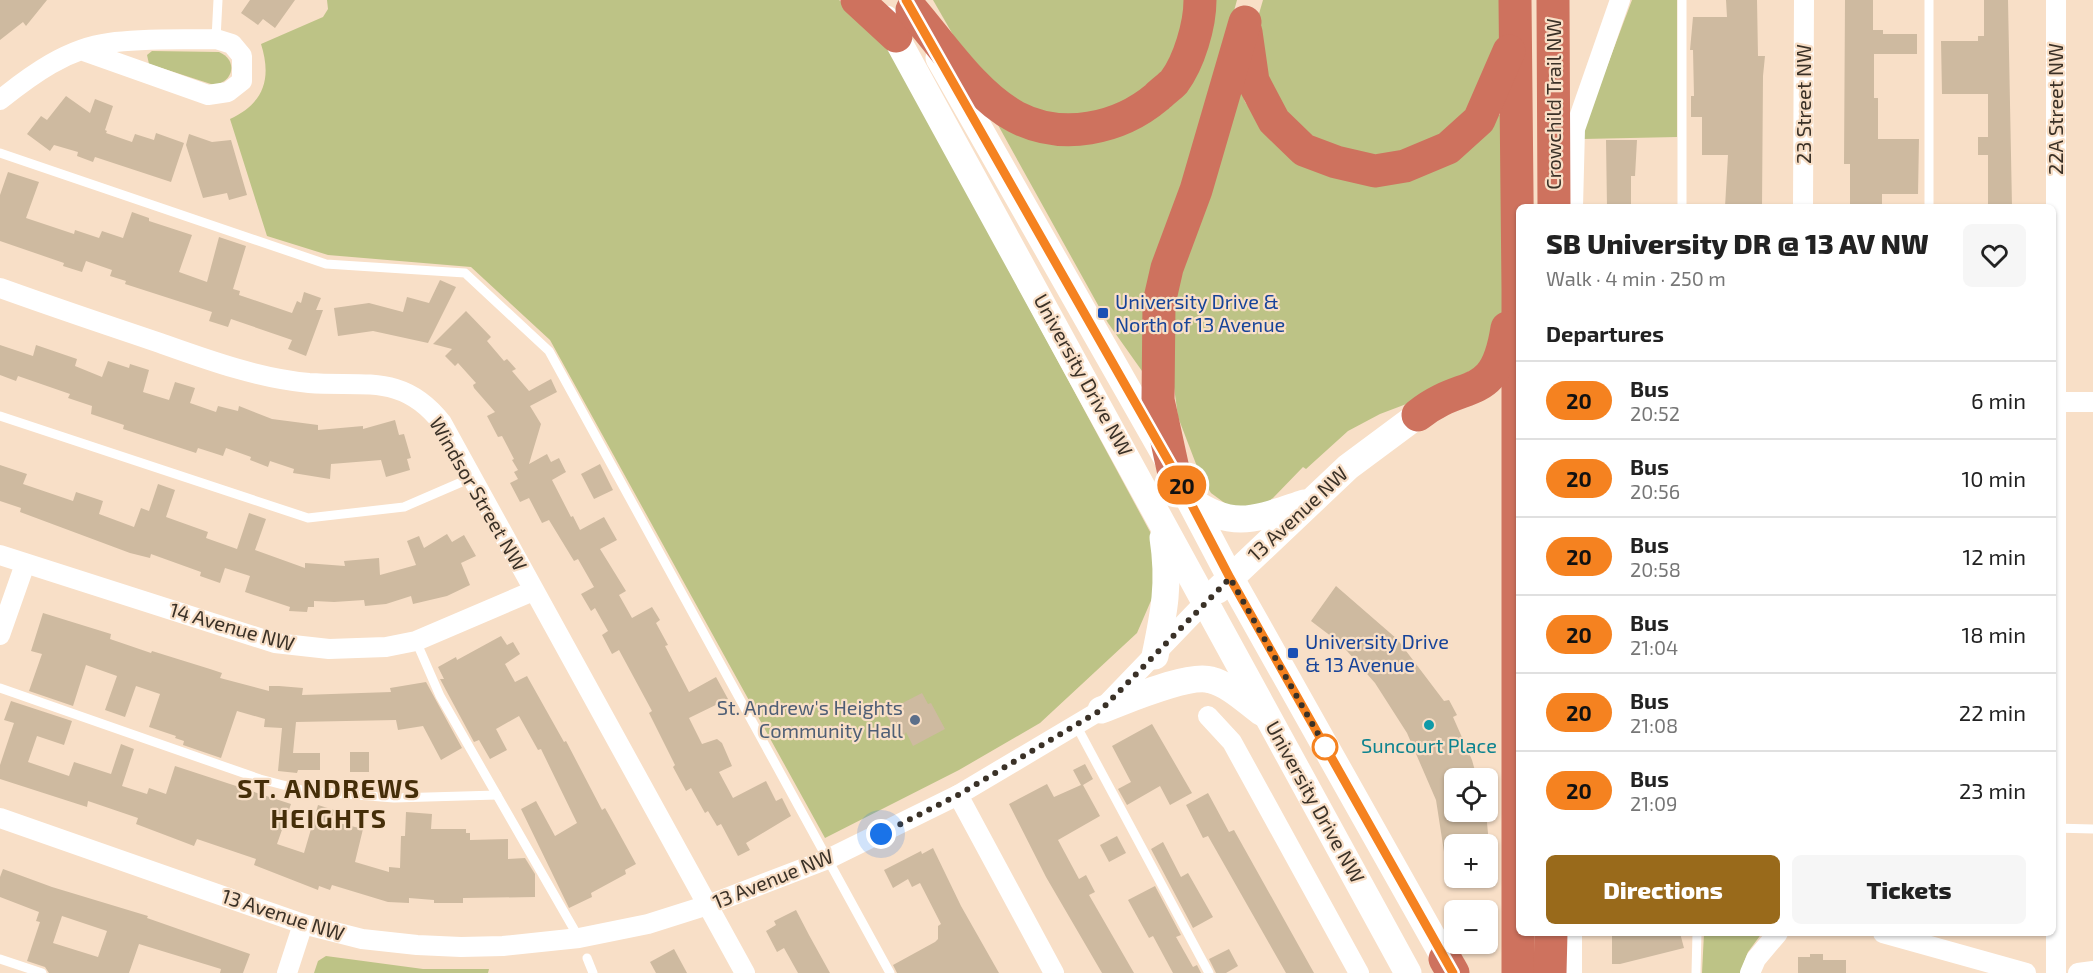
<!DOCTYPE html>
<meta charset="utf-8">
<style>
:root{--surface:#fff;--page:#f6f6f6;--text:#222;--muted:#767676;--line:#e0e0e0;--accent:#996a1b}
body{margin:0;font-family:"Exo 2",sans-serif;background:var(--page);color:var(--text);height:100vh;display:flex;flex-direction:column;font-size:22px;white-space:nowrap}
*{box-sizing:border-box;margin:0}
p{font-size:20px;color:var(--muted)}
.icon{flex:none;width:33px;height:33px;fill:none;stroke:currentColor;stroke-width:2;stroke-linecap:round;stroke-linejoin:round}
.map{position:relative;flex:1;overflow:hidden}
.sheet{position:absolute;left:1516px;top:204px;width:540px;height:732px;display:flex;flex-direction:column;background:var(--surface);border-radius:9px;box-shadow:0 2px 4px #0004}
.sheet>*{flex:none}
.badge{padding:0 12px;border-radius:20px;font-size:21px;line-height:39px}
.controls{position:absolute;left:1444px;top:768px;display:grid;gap:12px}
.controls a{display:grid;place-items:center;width:54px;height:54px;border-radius:9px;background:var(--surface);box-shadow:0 2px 4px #0004;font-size:30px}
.you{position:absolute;width:30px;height:30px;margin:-15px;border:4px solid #fff;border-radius:50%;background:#1a73e8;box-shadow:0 0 0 9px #1a73e833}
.map>.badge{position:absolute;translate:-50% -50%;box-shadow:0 0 0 3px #fff}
h2{padding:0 30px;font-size:22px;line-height:54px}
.round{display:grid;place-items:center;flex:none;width:63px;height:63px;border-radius:9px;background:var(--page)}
.head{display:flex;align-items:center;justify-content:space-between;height:102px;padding:0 30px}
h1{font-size:28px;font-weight:800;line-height:45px}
.button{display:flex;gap:12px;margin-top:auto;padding:12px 30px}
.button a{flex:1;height:69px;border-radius:9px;background:var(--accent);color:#fff;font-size:24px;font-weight:800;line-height:69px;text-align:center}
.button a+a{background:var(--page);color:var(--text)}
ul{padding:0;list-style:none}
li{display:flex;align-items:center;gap:18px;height:78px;padding:0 30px;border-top:2px solid var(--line)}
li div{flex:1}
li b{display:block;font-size:22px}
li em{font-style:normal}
li .badge{min-width:66px;font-weight:700;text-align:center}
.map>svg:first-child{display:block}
</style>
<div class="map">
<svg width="2093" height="973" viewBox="0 0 2093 973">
<rect width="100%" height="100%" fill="#f8dfc7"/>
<g fill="#bdc386">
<path d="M327,0H839L883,37L1155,541L1153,596L1137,633L1040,723L959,770L825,838L550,340L471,267L328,255L267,236L230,119C264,103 272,79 261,44L323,17L328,9Z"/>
<path d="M933,0H1191L1185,40L1156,86L1083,120L1014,105L956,40Z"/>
<path d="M1209,0H1237L1162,273L1142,371L1108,323L998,125L1142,118Z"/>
<path d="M1263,0H1505L1502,32L1460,129L1389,160L1318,146L1269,96L1256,24Z"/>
<path d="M1632,0H1677V137L1583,139V130Z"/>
<path d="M152,51L219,52C238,60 234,82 214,85L149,64L147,55Z"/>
<path d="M1237,77L1245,102L1259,122L1332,177L1502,114L1503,312L1496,357L1409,403L1380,414L1348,431L1306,469L1303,467L1273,498L1263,505L1230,507L1211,493L1201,477L1178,417L1172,372L1169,328L1179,275Z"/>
<path d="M1704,933H1762L1748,952L1740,973H1702Z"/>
<path d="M326,956L423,969H489L488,973H314L318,961Z"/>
</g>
<g fill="#cebaa0" fill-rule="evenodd">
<path d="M0,0H47L26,26L23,22L0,40Z"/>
<path d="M250,0H295L275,28L263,19L258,25L241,13Z"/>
<path d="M1726,0H1757L1758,56H1765L1763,76L1762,207H1725L1728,155H1702V117H1691V96H1694L1693,50H1690L1693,17H1727Z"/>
<path d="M1845,0H1873V30H1883V34H1917V54H1874V98H1878V139H1919L1918,194H1882V207H1850V164H1844Z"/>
<path d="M1984,0H2008L2012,207H1988V155H1978V137H1988V94H1942L1941,41H1978V36H1984Z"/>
<path d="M66,96L90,113L95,99L113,106L105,130L107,131L106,133L132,142L135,134L154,140L156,133L184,143L171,182L95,157L93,162L77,156L78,152L54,145L50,151L27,134L41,116L47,120Z"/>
<path d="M189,134L212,142L231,140L247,195L229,200L227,193L203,198L186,145Z"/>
<path d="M1606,140H1637L1635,176H1631V207H1607Z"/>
<path d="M8,172L39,182L26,218L74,234L75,230L99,238L102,231L123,238L132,212L149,218V221L192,235L179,272L207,282L219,237L246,246L233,289L240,291L239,295L292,313L297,301L301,303L304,292L321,298L316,310H323L306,356L288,349L292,340L231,319L228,327L209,321L212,312L125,284L126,281L110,276L112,270L86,261L82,272L63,266L64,263L0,241V195Z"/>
<path d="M440,280L456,287L428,343L373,331L338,336L334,308L369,303L403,312L407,297L429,303Z"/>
<path d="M466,311L491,337L487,341L504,361L507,359L516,369L512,371L529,391L551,379L557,392L530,406L541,424L529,464L547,454L551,462L559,458L566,472L552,480L571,517L573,516L580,530L604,517L617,540L600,549L626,591L619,595L632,618L652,607L660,620L656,623L668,645L665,646L689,692L716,677L728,699L689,718L702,744L717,739L722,743L732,766L719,772L733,798L766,781L776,801L782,798L791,816L746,843L750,850L738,856L721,824L717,826L708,811L705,813L691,788L686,791L673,767L675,765L649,713L652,711L619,650L612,654L602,635L608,631L595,608L591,611L581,594L594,587L578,559L574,561L549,520L542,523L529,498L520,502L510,483L518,479L514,472L518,470L512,460L514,459L502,436L498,437L487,416L495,412L474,388L473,385L476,383L458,363L455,366L445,356L452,349L433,344Z"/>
<path d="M0,345L33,356L36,345L77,359L75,366L102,377L108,361L129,368L130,364L149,370L143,392L169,400L175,382L195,388L190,403L216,412L218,406L238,411L239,406L272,419L318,425V430L363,426V429L395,420L399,435L404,434L411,458L407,459L410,470L386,477L381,460L331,464L330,479L293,473L294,469L270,461L268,467L250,460L251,457L226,448L223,456L198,448L196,453L123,429L124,425L91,414L92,406L68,398L70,394L18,376L16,381L0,375Z"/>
<path d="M600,464L613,490L594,499L581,474Z"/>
<path d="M0,465L27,474L23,484L73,501L76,492L103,501L99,514L134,527L141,508L149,511L158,484L175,490L166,517L208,532L206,538L237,549L249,513L266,519L255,550L305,568V563L345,566L344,561L379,558L380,575L416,565L407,541L419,536L424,548L447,534L452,542L464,535L476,556L461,563L470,585L447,596L413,604L411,596L386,604L365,606L364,600L334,602L314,601V607H308L307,612L289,611L290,607L245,592L250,576L225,568L220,583L200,576L201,572L151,554L150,558L130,553L20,512L21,508L0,501Z"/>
<path d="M1336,586L1397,639L1444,701L1449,700L1457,715L1453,717L1472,760L1477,778H1455V812H1486L1489,844H1455V871H1447L1436,800L1407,733L1375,683L1340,643L1311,621Z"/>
<path d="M43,613L111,634L110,639L151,653L152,651L210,669L222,673L220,678L269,691V686H279L303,688L302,695L391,692L390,688L426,682L462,748L441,760L423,726L398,730L396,720L296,722L293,753H320V770H298L297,773L278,771L282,728L264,727L265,719L237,711L221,758L183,745L184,741L175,738L176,736L149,727L160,694L136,686L125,717L105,710L117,676L86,665L73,706L29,691L42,654L31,651Z"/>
<path d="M501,636L507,645L513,642L520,654L505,664L515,682L527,676L564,742L566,741L602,810L605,808L609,815L636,864L625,870L626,874L591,893L592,897L569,908L521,809L536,801L555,836L577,823L541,749L538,750L519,716L496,729L507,750L490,759L479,740L474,742L440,679H444L438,667L456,657L457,660Z"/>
<path d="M922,693L928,704L931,703L945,729L913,746L906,732L901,741L885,712Z"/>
<path d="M11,701L72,721L64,745L37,736L28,762L69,776L74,762L111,774L121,744L134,749L122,786L147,794L149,788L166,794L175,766L291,804L277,844L304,853L318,805L334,810L331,821L363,829L355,862L389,872V867L400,868L401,836H405L406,812L432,814L431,829H466V833H470V840L508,839V859L525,858L535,874V897L463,898V903H434V900L409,898V903L388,902L332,885L330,890L319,886L318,890L254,865L256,859L197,839L194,846L173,838L136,824L138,818L88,801L87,807L0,779V765L14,723L4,720Z"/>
<path d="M1152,724L1192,793L1170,805L1160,786L1127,805L1118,789L1131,782L1112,746Z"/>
<rect x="350" y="752" width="19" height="20"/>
<path d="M1085,764L1093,779L1083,785L1100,816L1058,840L1079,879L1086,875L1095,892L1089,895L1134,973H1102L1046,877L1009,804L1047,784L1054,797L1081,785L1073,770Z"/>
<path d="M1208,793L1229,832L1234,830L1314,973H1286L1208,836L1203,838L1186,805Z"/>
<path d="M1117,836L1126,853L1109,862L1100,845Z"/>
<path d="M1163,842L1181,877L1188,873L1213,917L1193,928L1151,849Z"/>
<path d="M933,848L961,906L999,973H897L893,965L935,942L938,939V926L941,924L920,883L912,887L908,879L893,888L884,870L921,851L922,854Z"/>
<path d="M3,869L52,887L148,916L147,918L250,954L243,973H220L221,969L139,944L129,973H49L45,967L27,961L40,922L36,921L39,912L0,897V877ZM62,916L107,931L98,957L53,943Z"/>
<path d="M1155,886L1181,935L1176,937L1193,967L1197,965L1201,973H1173L1153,936L1149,938L1128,900Z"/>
<path d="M796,910L809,935L830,973H798L784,948L777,952L766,931L776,925L774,921Z"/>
<path d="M1612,933H1680L1684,948L1620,964H1612Z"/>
<path d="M674,949L687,973H656L650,962Z"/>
<path d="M1229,949L1238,966L1226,973H1216L1209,959Z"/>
<path d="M1810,954H1823V960H1846V973H1798V957H1810Z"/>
</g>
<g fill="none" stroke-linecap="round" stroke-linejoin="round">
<g stroke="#fff" stroke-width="9">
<path d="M1682,0V207"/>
<path d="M1929,0V207"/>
<path d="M216,39L218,0"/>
<path d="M0,153L326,264L465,273L549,351L890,973"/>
<path d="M0,416L308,518L404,507L471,478"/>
<path d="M416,641L440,696L579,938"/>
<path d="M0,688L260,779L306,791L394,798L497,795"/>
<path d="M1076,725L1209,973"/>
<path d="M2054,828L2093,829"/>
<path d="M587,958L593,973"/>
<path d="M0,959L42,973"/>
<path d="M1696,973L1697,933"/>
</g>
<g stroke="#fff" stroke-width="20">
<path d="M0,100C31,75 68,48 109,43C144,38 181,40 216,39L232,44L242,56V81L228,92L208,95L81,50"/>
<path d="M1573,207L1575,129L1620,0"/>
<path d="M1803,207L1804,0"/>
<path d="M0,288C53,307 106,325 160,343C208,360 257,378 309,383C364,387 403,373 442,423L745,973"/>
<path d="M2054,402H2093"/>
<path d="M0,555L275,643L329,649L386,647L416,641L533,591"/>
<path d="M0,635L25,564"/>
<path d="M1208,716L1232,742L1359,973"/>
<path d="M958,795L1054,973"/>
<path d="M0,818L303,924L362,939L417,945L461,947L503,946L579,938L648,924L708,905L828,859L958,795L1101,710L1204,603"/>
<path d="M1883,933L2026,973"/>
<path d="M287,973L303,924"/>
<path d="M1572,973V933"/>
<path d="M1750,973L1756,959L1778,933"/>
<path d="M2056,973V0"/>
<path d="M2078,973L2093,971"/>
</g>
<g stroke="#fff" stroke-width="27">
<path d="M886,19L1408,973"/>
<path d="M939,58L1173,469L1230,577L1445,959"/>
<path d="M1189,499C1233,531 1256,519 1304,503"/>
<path d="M1218,590L1348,467L1418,415"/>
<path d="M1155,656C1164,613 1170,583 1163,538"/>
<path d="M1101,710C1126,701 1188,673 1211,680C1230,685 1246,701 1261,712"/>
</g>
<g stroke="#ce725e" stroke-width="33">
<path d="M857,0L896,36"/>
<path d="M1515,0L1518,289V973"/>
<path d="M1553,0L1554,207"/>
<path d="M912,10C942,45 975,95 1016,117C1062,141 1119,129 1157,97C1162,92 1169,87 1174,82C1189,62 1200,25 1200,0"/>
<path d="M1246,32L1253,81L1274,121L1304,150L1336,162L1375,171L1405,166L1448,148L1479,120L1509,51"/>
<path d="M1418,415C1465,377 1495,405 1507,328"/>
<path d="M1173,469L1158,400L1159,303L1167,268L1196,190L1245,22"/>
<path d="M1445,959L1453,973"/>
<path d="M1550,973L1551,933"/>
</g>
</g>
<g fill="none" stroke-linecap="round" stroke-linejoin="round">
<g stroke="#fff" stroke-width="14">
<path id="line" d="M906,0L1173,469L1230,578L1453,973"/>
</g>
<use href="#line" stroke="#f58220" stroke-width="9"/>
<path stroke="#3a3127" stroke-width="6" stroke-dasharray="0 10.8" d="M881,834L958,795L1101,710L1230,578L1327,750L1325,747"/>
</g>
<g fill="#1a4fb4" stroke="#f8dfc7" stroke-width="2">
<rect x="1097" y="307" width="12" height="12" rx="3"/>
<rect x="1287" y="647" width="12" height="12" rx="3"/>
</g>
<circle fill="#5c6f8a" stroke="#f8dfc7" stroke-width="2" cx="915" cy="720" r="6"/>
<circle fill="#0f9aa8" stroke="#f8dfc7" stroke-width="2" cx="1429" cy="725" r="6"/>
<circle fill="#fff" stroke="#f58220" stroke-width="3" cx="1325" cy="747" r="12"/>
<g text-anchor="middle" stroke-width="4.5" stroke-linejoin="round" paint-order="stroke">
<g font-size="20" fill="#3a3127" stroke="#f8dfc7">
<text transform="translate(1554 104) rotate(-90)" y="7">Crowchild Trail NW</text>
<text transform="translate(1804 104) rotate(-90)" y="7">23 Street NW</text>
<text transform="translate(2056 109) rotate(-90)" y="7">22A Street NW</text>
<text transform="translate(1083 375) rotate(61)" y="7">University Drive NW</text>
<text transform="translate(478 494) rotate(60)" y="7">Windsor Street NW</text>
<text transform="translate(1298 514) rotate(-43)" y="7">13 Avenue NW</text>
<text transform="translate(232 627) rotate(16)" y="7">14 Avenue NW</text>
<text transform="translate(1315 802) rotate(61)" y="7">University Drive NW</text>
<text transform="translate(773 879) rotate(-22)" y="7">13 Avenue NW</text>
<text transform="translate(283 915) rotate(18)" y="7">13 Avenue NW</text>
</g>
<g font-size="20" fill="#164399" stroke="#f8dfc7" text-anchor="start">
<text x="1115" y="309">University Drive &amp;<tspan x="1115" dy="23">North of 13 Avenue</tspan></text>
<text x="1305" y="649">University Drive<tspan x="1305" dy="23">&amp; 13 Avenue</tspan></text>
</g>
<g font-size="20" fill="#4e5e75" stroke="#f8dfc7" text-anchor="end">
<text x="903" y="715">St. Andrew's Heights<tspan x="903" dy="23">Community Hall</tspan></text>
</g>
<g font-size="20" fill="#0d838f" stroke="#f8dfc7">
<text x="1429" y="753">Suncourt Place</text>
</g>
<g font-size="26" font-weight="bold" letter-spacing="1.5" fill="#452e09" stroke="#f8dfc7">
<text x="329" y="798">ST. ANDREWS<tspan x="329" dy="30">HEIGHTS</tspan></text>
</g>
</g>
</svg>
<div class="controls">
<a><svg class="icon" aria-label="locate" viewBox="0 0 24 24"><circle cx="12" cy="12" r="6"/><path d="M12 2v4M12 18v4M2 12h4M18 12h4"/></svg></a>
<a>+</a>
<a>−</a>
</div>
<div class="you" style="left:881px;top:834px"></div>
<b class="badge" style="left:1182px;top:485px;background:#f58220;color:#111">20</b>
<section class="sheet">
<div class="head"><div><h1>SB University DR @ 13 AV NW</h1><p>Walk · 4 min · 250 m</p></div><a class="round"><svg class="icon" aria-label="heart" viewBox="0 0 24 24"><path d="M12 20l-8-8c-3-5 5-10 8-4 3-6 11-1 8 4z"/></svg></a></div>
<h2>Departures</h2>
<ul>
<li><span class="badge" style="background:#f58220;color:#111">20</span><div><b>Bus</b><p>20:52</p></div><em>6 min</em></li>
<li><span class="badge" style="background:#f58220;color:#111">20</span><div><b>Bus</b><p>20:56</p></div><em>10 min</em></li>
<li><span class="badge" style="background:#f58220;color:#111">20</span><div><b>Bus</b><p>20:58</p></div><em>12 min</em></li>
<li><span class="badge" style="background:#f58220;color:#111">20</span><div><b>Bus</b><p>21:04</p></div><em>18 min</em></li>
<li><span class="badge" style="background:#f58220;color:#111">20</span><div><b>Bus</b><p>21:08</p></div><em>22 min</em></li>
<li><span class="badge" style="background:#f58220;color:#111">20</span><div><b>Bus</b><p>21:09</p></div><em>23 min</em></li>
</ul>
<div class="button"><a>Directions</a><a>Tickets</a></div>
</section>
</div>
